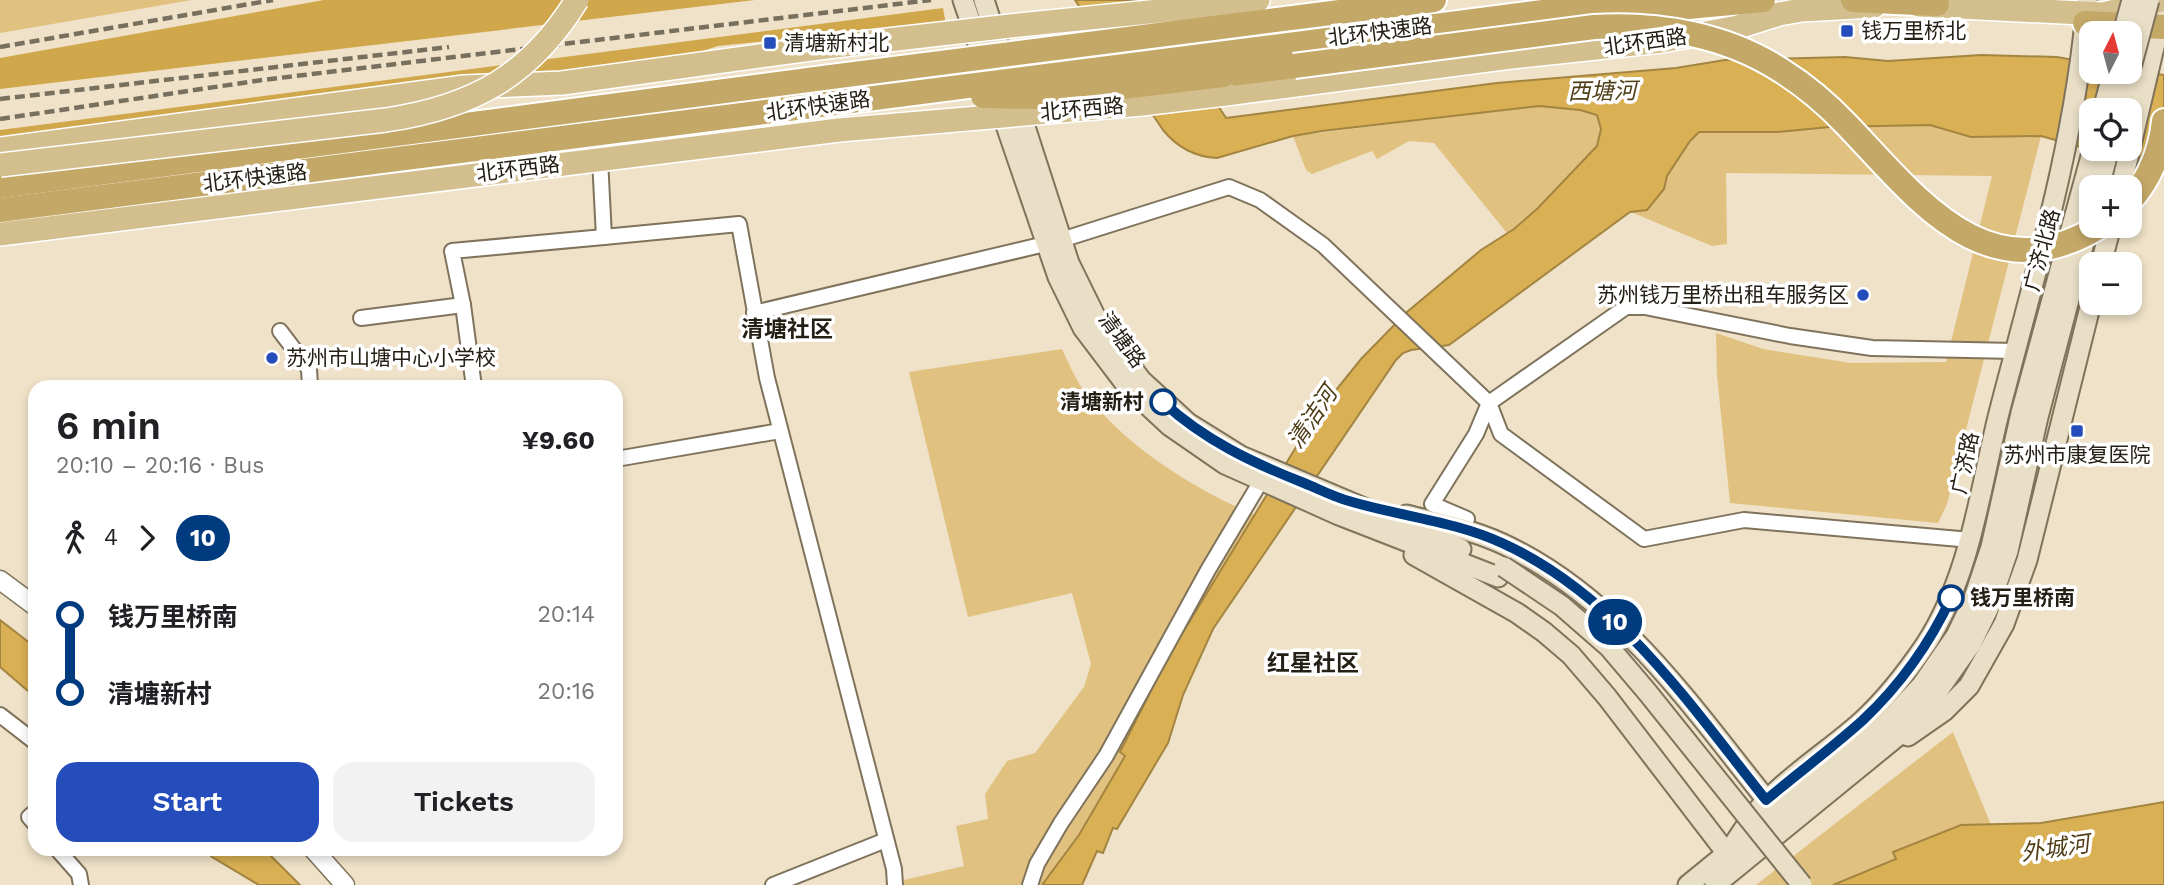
<!DOCTYPE html>
<meta charset="utf-8">
<style>
:root{--surface:#fff;--page:#f2f2f2;--text:#202124;--muted:#757577;--accent:#244cba}
body{margin:0;font-family:"Work Sans","Noto Sans SC",sans-serif;background:var(--page);color:var(--text);height:100vh;display:flex;flex-direction:column;font-size:26px;white-space:nowrap}
*{box-sizing:border-box;margin:0}
p{font-size:23px;color:var(--muted)}
.icon{flex:none;width:38px;height:38px;fill:none;stroke:currentColor;stroke-width:2;stroke-linecap:round;stroke-linejoin:round}
.map{position:relative;flex:1;overflow:hidden}
.side{position:absolute;left:28px;top:380px;width:595px;height:476px;display:flex;flex-direction:column;background:var(--surface);border-radius:21px;box-shadow:0 4px 10px #0003}
.side>*{flex:none}
.badge{padding:0 14px;border-radius:23px;font-size:24px;line-height:46px}
.needle{width:46px;rotate:6deg}
.controls{position:absolute;left:2079px;top:21px;display:grid;gap:14px}
.controls a{display:grid;place-items:center;width:63px;height:63px;border-radius:14px;background:var(--surface);box-shadow:0 4px 10px #0003;font-size:35px}
.map>.badge{position:absolute;translate:-50% -50%;box-shadow:0 0 0 4px #fff}
.legs{display:flex;align-items:center;gap:10px;height:77px;padding:0 28px;font-size:23px}
.legs p{margin-inline-start:auto}
.headline{display:flex;align-items:center;justify-content:space-between;height:119px;padding:0 28px}
h1{font-size:38px;font-weight:600;line-height:52px}
.cta{display:flex;gap:14px;margin-top:auto;padding:14px 28px}
.cta a{flex:1;height:80px;border-radius:21px;background:var(--accent);color:#fff;font-size:28px;font-weight:600;line-height:80px;text-align:center}
.cta a+a{background:var(--page);color:var(--text)}
ul{padding:0 28px;list-style:none}
li{display:flex;align-items:center;gap:24px;height:77px;font-size:26px}
li i{display:grid;place-items:center;width:10px;height:100%;margin:0 9px;background:currentColor}
li i::after{content:'';width:18px;height:18px;margin:-9px;border:5px solid;border-radius:50%;background:var(--surface)}
li p{margin-inline-start:auto}
li:first-child i{background:linear-gradient(#0000 50%,currentColor 0)}
li:last-child i{background:linear-gradient(currentColor 50%,#0000 0)}
.map>svg:first-child{display:block}
</style>
<div class="map">
<svg width="2164" height="885" viewBox="0 0 2164 885">
<rect width="100%" height="100%" fill="#efe2c8"/>
<g fill="#e0c17f">
<path d="M0,0H192L0,33Z"/>
<path d="M1539,106C1551,106 1589,107 1597,116C1604,123 1601,139 1597,147C1592,154 1584,160 1578,167C1556,190 1534,216 1507,233L1434,143L1409,141L1377,159L1372,151L1312,174L1306,170L1293,136Z"/>
<path d="M1921,124L1931,125L1971,137L2041,136L1947,504L1938,523L1730,503L1717,375L1716,333L1763,349L1851,363L1946,362L1992,176L1726,173L1727,244L1712,246L1631,212L1639,210L1664,189L1667,176L1690,140L1699,132H1778L1830,127Z"/>
<path d="M1062,349C1068,362 1074,376 1082,388C1121,444 1193,489 1255,515L1145,700L1120,751L1125,756L1079,835L1042,885H904V880L964,866L956,826L988,819L985,794L1007,761L1035,753L1084,687L1091,664L1072,593L968,617L909,372Z"/>
<path d="M1953,732L1991,825H1960L1893,852L1897,859L1833,885H1756Z"/>
</g>
<g fill="#d1a74b">
<path d="M324,0H755L0,89V58Z"/>
<path d="M943,8L946,25L827,40L794,38L718,46L669,62L0,142V130Z"/>
</g>
<g fill="#d9b054" stroke="#a38541" stroke-width="2" fill-rule="evenodd">
<path d="M1075,0H1149L1226,118L1497,83L1676,68L1725,60L1845,57L1888,61L1981,55L2057,57L2091,63V72H2130V69L2164,75V168L2153,167L2041,136L1971,137L1930,125L1830,127L1778,132H1699L1690,141L1667,176L1664,189L1647,210L1630,212L1449,345L1411,350L1403,353L1396,360L1213,629L1183,695L1168,743L1117,829L1113,828L1103,853L1097,851L1082,885H1042L1079,835L1125,756L1120,752L1169,655L1315,416L1361,359L1407,312L1481,250L1514,229L1538,208L1597,146L1601,129L1597,115L1580,110L1539,106L1322,131L1293,136L1217,158C1194,157 1177,147 1163,130ZM2091,110H2130V149H2091Z"/>
<path d="M0,620L35,647V697L0,667Z"/>
<path d="M2164,802V885H1833L1896,859L1893,852L1961,825L2041,823Z"/>
<path d="M205,849H264L300,885H259L212,857Z"/>
</g>
<g fill="none" stroke-linecap="round" stroke-linejoin="round">
<g stroke="#7f735c" stroke-width="18">
<g id="minor">
<path d="M600,159L604,237L739,224L767,378L894,869L895,885"/>
<path d="M1061,240L1229,187L1260,200L1323,245L1489,403L1501,434L1644,539L1744,520L1971,540"/>
<path d="M754,313L1045,244"/>
<path d="M361,318L463,305"/>
<path d="M280,331L309,369L310,387"/>
<path d="M474,387L463,305L452,251L604,237"/>
<path d="M616,459L780,431"/>
<path d="M1463,529L1467,519L1432,504L1476,434L1489,403L1626,307H1645L1790,336L1872,348L2015,351"/>
<path d="M0,715L35,742"/>
<path d="M35,812L29,817L35,824"/>
<path d="M57,849L79,874L81,885"/>
<path d="M773,885L886,840"/>
<path d="M1030,885L1037,864L1061,823L1106,756L1208,570L1261,481"/>
</g>
</g>
<g stroke="#7f735c" stroke-width="21">
<g id="tertiary">
<path d="M0,580L35,606"/>
<path d="M313,849L345,885"/>
</g>
</g>
<g stroke="#7f735c" stroke-width="23">
<g id="secondary">
<path d="M963,0L1058,277L1083,328L1127,386L1170,426L1225,464L1339,515L1498,577"/>
<path d="M984,0L1069,263L1099,324L1141,380L1188,423L1241,456L1461,549"/>
<path d="M2103,110L2113,72"/>
<path d="M2119,110L2130,72"/>
<path d="M2099,187L2109,149"/>
<path d="M2121,187L2164,5"/>
<path d="M2101,264L2111,226"/>
<path d="M1406,515C1439,523 1473,530 1503,544C1621,599 1695,712 1774,809"/>
<path d="M1414,555L1517,613L1544,632L1571,655L1607,697L1735,864"/>
<path d="M1908,736L1944,711L1969,686L2004,624L2027,560L2091,303"/>
<path d="M1727,854C1740,836 1752,814 1768,799C1797,770 1832,748 1862,721C1886,699 1907,672 1926,644C1971,574 1979,493 1999,413C2034,277 2076,141 2087,0"/>
<path d="M1688,885L1887,723L1922,685L1956,636L1973,601L1991,547L2021,413L2093,149"/>
<path d="M1715,885L1899,735L1935,695L1971,644L1989,607L2008,551L2038,417L2091,216"/>
</g>
</g>
<g stroke="#fff" stroke-width="26">
<g id="primary">
<path d="M1919,5L2103,14L2161,0"/>
<path d="M1209,6L1258,0"/>
<path d="M1226,94L1503,58L1662,41L1738,27L1779,14L1802,10L1874,6"/>
<path d="M0,149L464,87L562,83L826,47"/>
<path d="M0,234L839,130"/>
</g>
</g>
<g stroke="#fff" stroke-width="28">
<g id="trunk">
<path d="M1853,0L1937,4"/>
<path d="M1618,11H1645L1763,0"/>
<path d="M2085,23L2164,27"/>
<path d="M1213,28L1434,0"/>
<path d="M1218,54L1635,0"/>
<path d="M1223,75L1294,66"/>
<path d="M0,186L831,77"/>
<path d="M2130,201C2150,178 2161,151 2164,121"/>
<path d="M0,210L835,103"/>
</g>
</g>
<use href="#minor" stroke="#fff" stroke-width="14"/>
<use href="#tertiary" stroke="#fff" stroke-width="18"/>
<use href="#secondary" stroke="#e9dec6" stroke-width="19"/>
<use href="#primary" stroke="#d3be8e" stroke-width="23"/>
<use href="#trunk" stroke="#c4a868" stroke-width="24"/>
<g stroke="#78705f" stroke-width="4.5" stroke-dasharray="10 5" stroke-linecap="butt">
<path d="M0,47L273,0"/>
<path d="M0,99L449,47"/>
<path d="M0,119L262,80L931,0"/>
</g>
<g stroke="#7f735c" stroke-width="23" stroke-linecap="butt">
<g id="secondary-bridge">
<path d="M2123,33L2132,0"/>
<path d="M2130,71L2149,0"/>
<path d="M1504,567L1562,606L1609,647L1648,693L1802,885"/>
</g>
</g>
<g stroke="#fff" stroke-width="26" stroke-linecap="butt">
<g id="primary-bridge">
<path d="M826,47L1019,25L1209,6"/>
<path d="M839,130L1142,104L1226,94"/>
<path d="M0,165L386,120C473,107 530,76 577,0"/>
</g>
</g>
<g stroke="#fff" stroke-width="28" stroke-linecap="butt">
<g id="trunk-bridge">
<path d="M1294,66L1594,27C1659,23 1727,35 1782,71C1806,86 1828,105 1847,125C1917,198 1987,296 2100,226"/>
<path d="M831,77L1213,28"/>
<path d="M983,96L1039,97L1223,75"/>
<path d="M835,103L1218,54"/>
</g>
</g>
<use href="#secondary-bridge" stroke="#e9dec6" stroke-width="19"/>
<use href="#primary-bridge" stroke="#d3be8e" stroke-width="23"/>
<use href="#trunk-bridge" stroke="#c4a868" stroke-width="24"/>
</g>
<g fill="none" stroke-linecap="round" stroke-linejoin="round">
<g stroke="#fff" stroke-width="16">
<path id="line-1" d="M1163,402C1204,440 1253,463 1304,483C1319,489 1334,497 1349,501C1399,516 1454,521 1502,543C1617,595 1690,705 1766,800C1798,773 1832,748 1863,720C1899,686 1930,643 1951,598"/>
</g>
<use href="#line-1" stroke="#003b80" stroke-width="10"/>
</g>
<g fill="#244cba" stroke="#fff" stroke-width="2.5">
<rect x="1840" y="24" width="14" height="14" rx="3.5"/>
<rect x="763" y="36" width="14" height="14" rx="3.5"/>
<circle cx="1863" cy="295" r="7"/>
<circle cx="272" cy="358" r="7"/>
<rect x="2070" y="424" width="14" height="14" rx="3.5"/>
</g>
<g fill="#fff" stroke="#003b80" stroke-width="3.5">
<circle cx="1163" cy="402" r="12"/>
<circle cx="1951" cy="598" r="12"/>
</g>
<g text-anchor="middle" stroke-width="7" stroke-linejoin="round" paint-order="stroke">
<g font-size="21" fill="#252016" stroke="#fff" text-anchor="start">
<text x="1861" y="38">钱万里桥北</text>
<text x="784" y="50">清塘新村北</text>
<text x="1849" y="302" text-anchor="end">苏州钱万里桥出租车服务区</text>
<text x="286" y="365">苏州市山塘中心小学校</text>
<text x="2077" y="462" text-anchor="middle">苏州市康复医院</text>
</g>
<g font-size="21" fill="#252016" stroke="#fff">
<text transform="translate(1380 32) rotate(-7)" y="7">北环快速路</text>
<text transform="translate(1645 42) rotate(-8)" y="7">北环西路</text>
<text transform="translate(818 106) rotate(-8)" y="7">北环快速路</text>
<text transform="translate(1082 109) rotate(-5)" y="7">北环西路</text>
<text transform="translate(518 169) rotate(-7)" y="7">北环西路</text>
<text transform="translate(255 178) rotate(-7)" y="7">北环快速路</text>
<text transform="translate(2042 250) rotate(-75)" y="7">广济北路</text>
<text transform="translate(1122 340) rotate(54)" y="7">清塘路</text>
<text transform="translate(1965 463) rotate(-78)" y="7">广济路</text>
</g>
<g font-size="21" font-weight="bold" fill="#252016" stroke="#fff" text-anchor="end">
<text x="1144" y="409">清塘新村</text>
<text x="1970" y="605" text-anchor="start">钱万里桥南</text>
</g>
<g font-size="23" font-style="italic" fill="#4f3e17" stroke="#fff">
<text transform="translate(1602 91) rotate(-1)" y="8">西塘河</text>
<text transform="translate(1312 417) rotate(-56)" y="8">清洁河</text>
<text transform="translate(2055 848) rotate(-8)" y="8">外城河</text>
</g>
<g font-size="23" font-weight="bold" fill="#252016" stroke="#fff">
<text x="787" y="337">清塘社区</text>
<text x="1313" y="671">红星社区</text>
</g>
</g>
</svg>
<div class="controls">
<a><svg class="needle" viewBox="-14 -14 28 28"><path d="M0-13l5 13h-10z" fill="#e53935"/><path d="M0 13l5-13h-10z" fill="#757577"/></svg></a>
<a><svg class="icon" aria-label="locate" viewBox="0 0 24 24"><circle cx="12" cy="12" r="6"/><path d="M12 2v4M12 18v4M2 12h4M18 12h4"/></svg></a>
<a>+</a>
<a>−</a>
</div>
<b class="badge" style="left:1615px;top:622px;background:#003b80;color:#fff">10</b>
<section class="side">
<div class="headline"><div><h1>6 min</h1><p>20:10 – 20:16 · Bus</p></div><b>¥9.60</b></div>
<div class="legs"><svg class="icon" aria-label="walk" viewBox="0 0 24 24"><circle cx="13" cy="4" r="2"/><path d="M13 8l-2 6 4 7M11 14l-3 7M7 12l3-4h3l4 4"/></svg>4<svg class="icon" aria-label="forward" viewBox="0 0 24 24"><path d="M9 5l7 7-7 7"/></svg><b class="badge" style="background:#003b80;color:#fff">10</b></div>
<ul>
<li><i style="color:#003b80"></i><b>钱万里桥南</b><p>20:14</p></li>
<li><i style="color:#003b80"></i><b>清塘新村</b><p>20:16</p></li>
</ul>
<div class="cta"><a>Start</a><a>Tickets</a></div>
</section>
</div>
